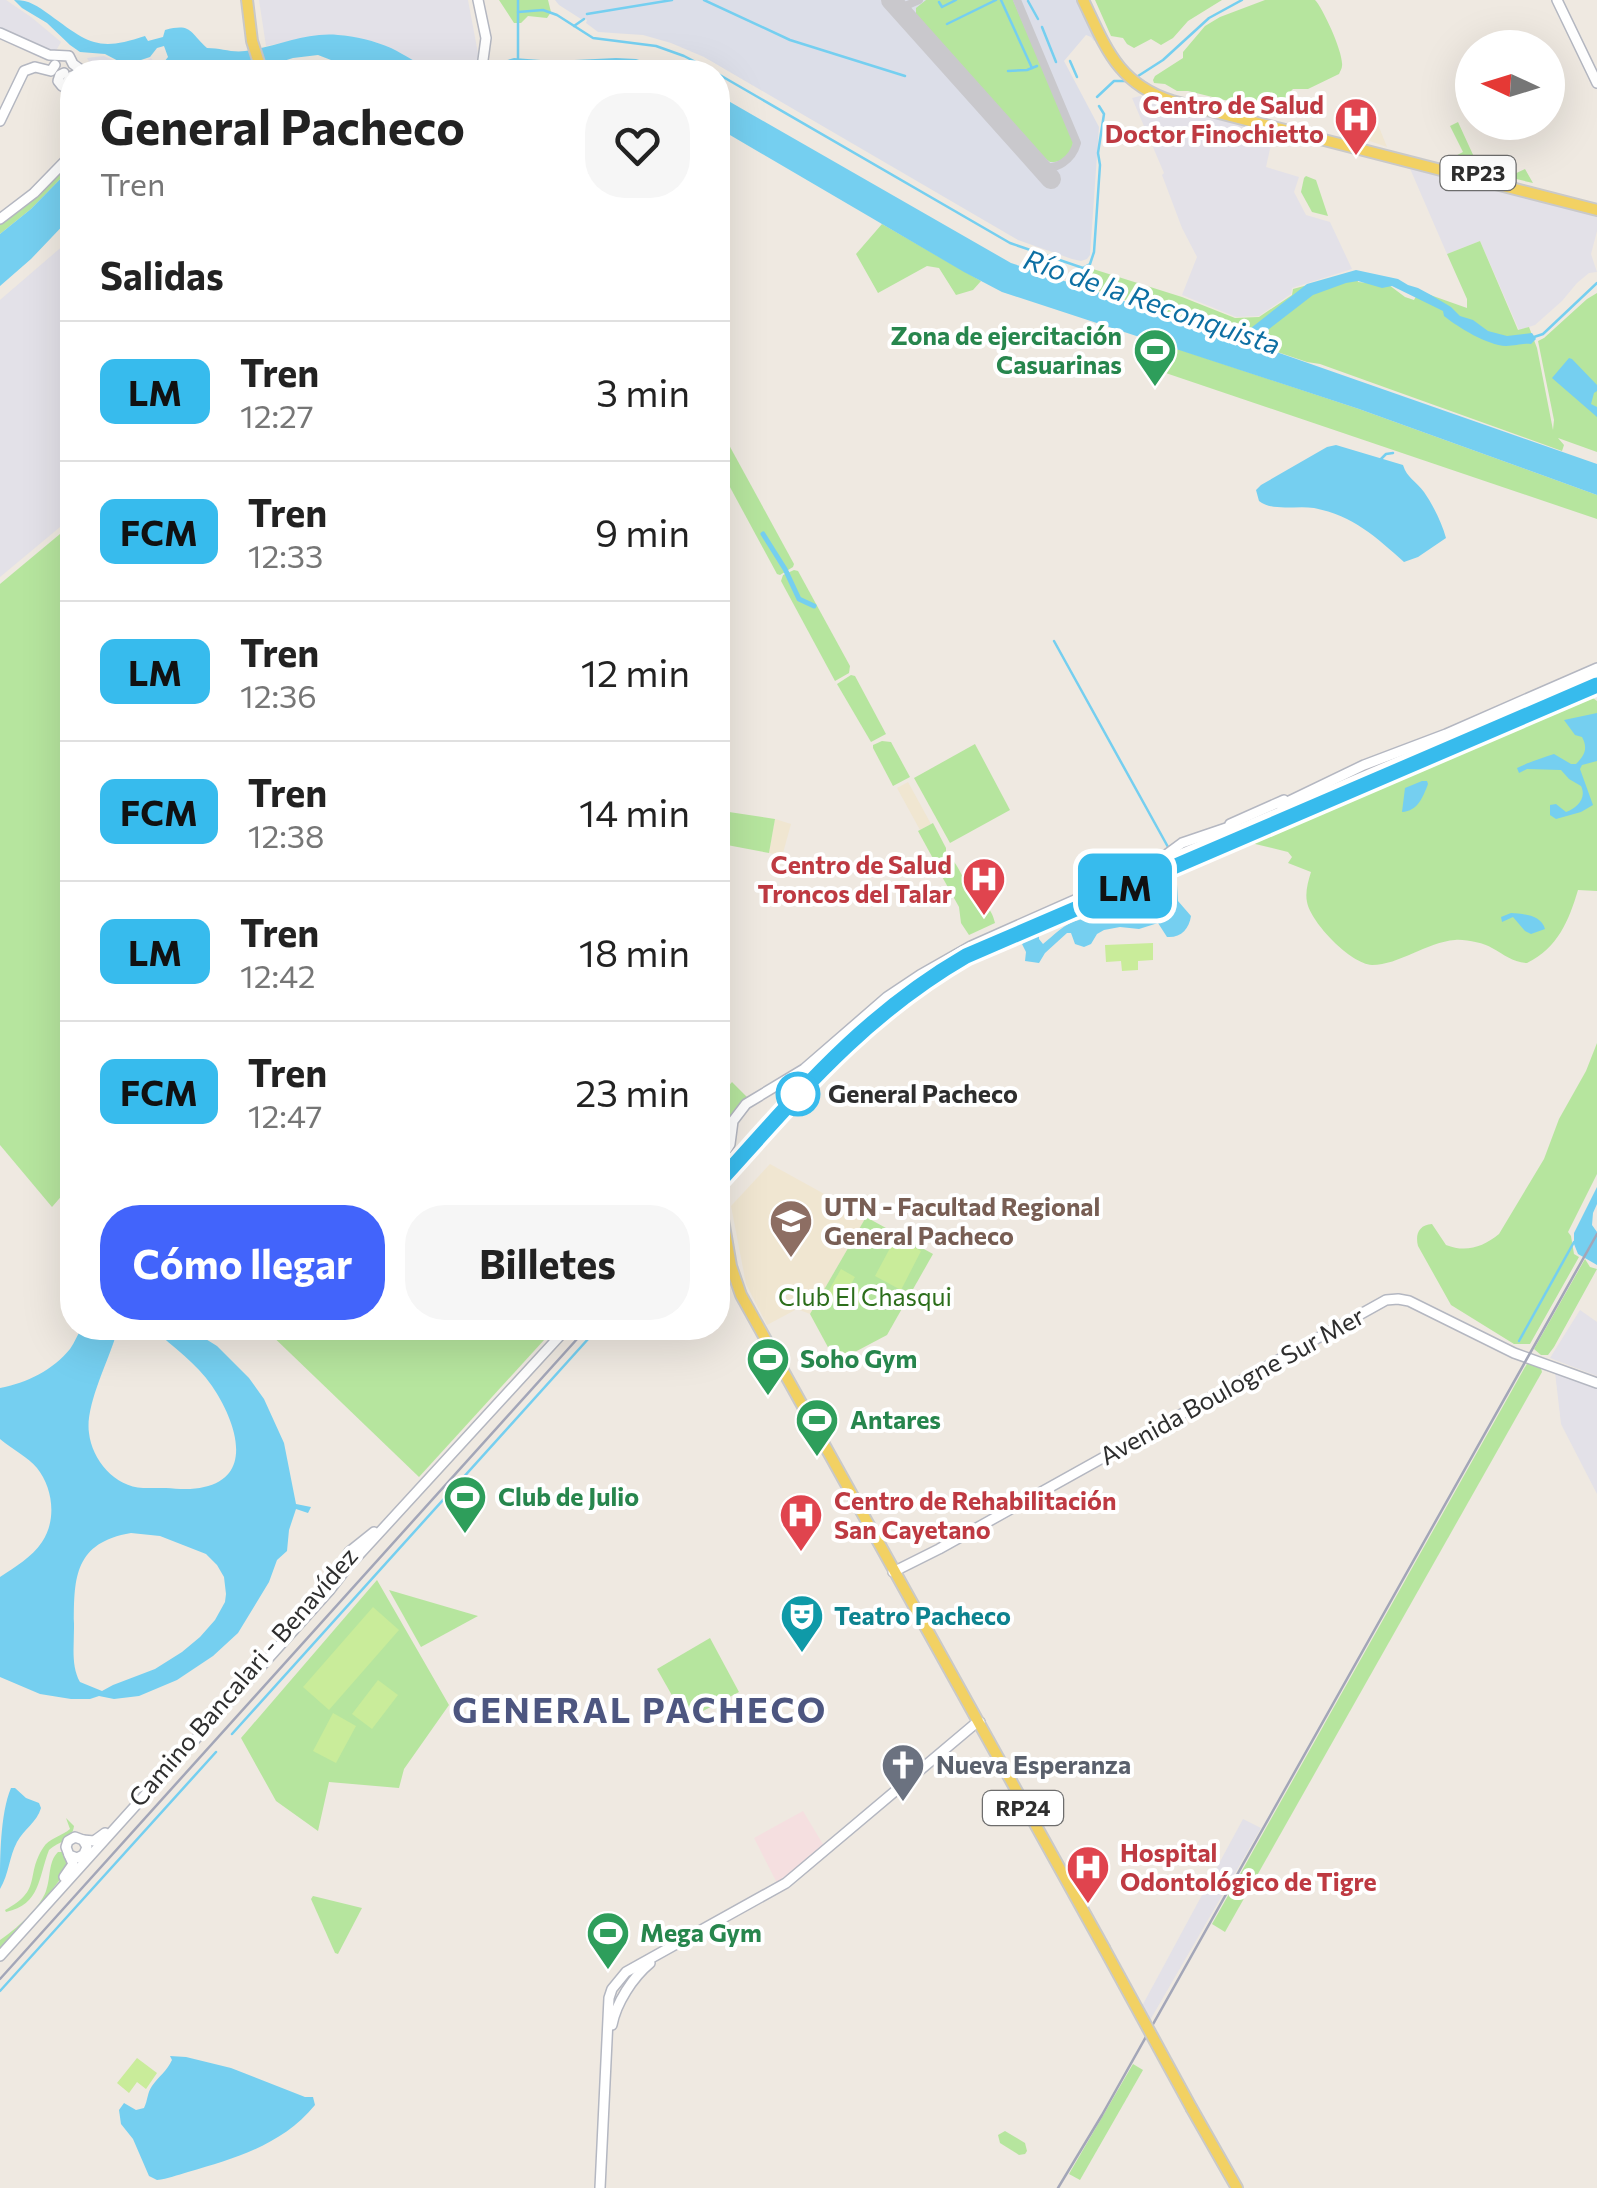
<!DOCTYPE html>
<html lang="es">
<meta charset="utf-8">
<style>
:root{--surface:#fff;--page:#f6f6f6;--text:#222;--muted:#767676;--line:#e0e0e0;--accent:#4264fb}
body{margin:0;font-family:Commissioner,sans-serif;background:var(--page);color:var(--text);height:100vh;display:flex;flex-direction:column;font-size:38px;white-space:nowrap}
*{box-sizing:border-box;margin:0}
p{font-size:32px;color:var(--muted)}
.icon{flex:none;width:55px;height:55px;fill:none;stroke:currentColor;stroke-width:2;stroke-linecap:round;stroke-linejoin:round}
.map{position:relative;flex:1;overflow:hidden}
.side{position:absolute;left:60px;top:60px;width:670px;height:1280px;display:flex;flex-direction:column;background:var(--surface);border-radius:40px;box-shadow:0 10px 40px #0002}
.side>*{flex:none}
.badge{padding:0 20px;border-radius:15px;font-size:35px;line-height:65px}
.needle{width:65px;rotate:274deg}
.tools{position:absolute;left:1455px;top:30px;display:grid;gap:20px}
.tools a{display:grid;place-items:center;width:110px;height:110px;border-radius:50%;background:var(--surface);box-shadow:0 10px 40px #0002;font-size:50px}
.map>.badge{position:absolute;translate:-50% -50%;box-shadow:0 0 0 5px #fff}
h2{padding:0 40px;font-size:38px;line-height:90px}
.round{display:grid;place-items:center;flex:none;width:105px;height:105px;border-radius:40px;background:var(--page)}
.headline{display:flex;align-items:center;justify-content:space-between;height:170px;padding:0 40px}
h1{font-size:48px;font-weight:700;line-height:75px}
.button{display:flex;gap:20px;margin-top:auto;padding:20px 40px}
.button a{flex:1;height:115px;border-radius:40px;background:var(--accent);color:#fff;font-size:40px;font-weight:700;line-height:115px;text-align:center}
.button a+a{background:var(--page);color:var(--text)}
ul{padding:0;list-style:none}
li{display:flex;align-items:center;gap:30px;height:140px;padding:0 40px;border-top:2px solid var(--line)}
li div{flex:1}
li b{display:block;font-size:38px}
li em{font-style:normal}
li .badge{min-width:110px;font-weight:700;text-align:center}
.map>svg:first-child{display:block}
</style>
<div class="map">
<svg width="1597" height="2188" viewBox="0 0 1597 2188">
<rect width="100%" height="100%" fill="#efe9e1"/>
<g fill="#e3e1e8">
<path d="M0,0H6L31,17L61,42L53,56L0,30Z"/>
<path d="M259,0H468L480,64L436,69L419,64L375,42L343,35H322L266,46Z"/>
<path d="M104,56L129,67L136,66L151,58L157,66L152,72H95L87,58Z"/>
<path d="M1140,96L1274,131L1266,167L1299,177L1294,192L1306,215L1330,222L1352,269L1292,288L1291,294L1259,316L1236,317L1182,295L1197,257L1182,228L1162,175L1164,173L1132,98Z"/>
<path d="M1408,164L1597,212V231L1591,254L1597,272L1589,273L1577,283L1562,301L1535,325L1519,330L1480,241L1447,254Z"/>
<path d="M72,238V517L0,577V300Z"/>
<path d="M1580,1310L1597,1322V1376L1550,1358Z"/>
<path d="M1555,1372L1597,1388V1494L1561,1424Z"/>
<path d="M1243,1819L1261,1828L1149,2022L1141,2008Z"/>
</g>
<g fill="#f0e6d1">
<path d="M1365,110L1373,112L1387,147L1358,137Z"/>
<path d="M908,782L931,824L920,830L897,788Z"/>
<path d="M775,819L791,824L783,853L779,855L769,853Z"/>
<path d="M770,1164L866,1217L810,1314L797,1309L767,1325L746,1284L731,1206Z"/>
</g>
<path fill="#f5dfe0" d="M803,1811L824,1846L778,1885L754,1838Z"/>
<path fill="#dcdee8" d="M555,0H1077L1098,38L1094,41L1091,37L1086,35L1064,61L1099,127L1090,255L1087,259L1081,261L1072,259L1018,240L704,57L671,43L643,35L598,32L586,23L587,20L584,18L581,19L559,5Z"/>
<g fill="#b6e59e">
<path d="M499,0H548L551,12L547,18L528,16L521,23H514Z"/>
<path d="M926,0H1013L1073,139C1074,152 1063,163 1050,162L1034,150L916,17V8Z"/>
<path d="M1095,0H1222L1188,21L1173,38L1161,45L1151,39L1134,48L1127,44L1123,38L1111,36Z"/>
<path d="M1265,0H1315C1323,8 1344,54 1342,66C1342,69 1340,71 1339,74L1308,89H1293L1287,95L1281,112L1270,118L1253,107L1188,91H1177L1165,84L1154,83L1153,80L1155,76L1183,58V52L1205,26L1220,17Z"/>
<path d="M1458,122L1480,170L1500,160L1508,177L1525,169L1533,183L1444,162L1463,152L1450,126Z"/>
<path d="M72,156V167L31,209L0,234V221Z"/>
<path d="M1306,176L1316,180L1328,216L1312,212L1301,192L1304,178Z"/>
<path d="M882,224L981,281L973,290L956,295L939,268L927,266L878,293L856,254Z"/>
<path d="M1480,241L1518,330L1529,327L1537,348L1553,430L1554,420L1538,341L1544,338L1587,299L1597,293V452L1558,438L1564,445L1562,451L1320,364L1307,362L1081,285L1086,272L1093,269L1182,297L1235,318L1259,317L1292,295L1293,289L1356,272L1358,282L1389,285L1405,297L1414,300L1419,291L1467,308V299L1447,254Z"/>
<path d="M1166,345L1359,409L1597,495V519L1145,366Z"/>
<path d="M718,431L723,434L794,564L793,567L780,575L777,574L718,465Z"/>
<path d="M72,524V1184L52,1207L0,1145V584Z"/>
<path d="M794,570L798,571L850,666L849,673L835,681L781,581L783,575Z"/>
<path d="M851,675L855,676L886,734L871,742L837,684Z"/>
<path d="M1590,696L1597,701V891L1578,890C1569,920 1558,948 1527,963C1512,962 1505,955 1492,948C1484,943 1465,939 1455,940C1427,942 1399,965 1372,965C1351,964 1311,923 1307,902C1305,892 1308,882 1311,872L1288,863L1292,857L1288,852L1251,843Z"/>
<path d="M882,741L891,742L910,777L893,786L873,748V745Z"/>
<path d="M975,744L1010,810L950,843L914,778Z"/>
<path d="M729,812L775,819L769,853L727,845Z"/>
<path d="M933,823L946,848V852L938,864H936L918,831Z"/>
<path d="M949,855C958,865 963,879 971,891C981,905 991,904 995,923L969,935L961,923L959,907L940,873V868Z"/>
<path d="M1597,1043V1174L1568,1232L1571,1236L1574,1254L1579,1257L1530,1344H1514L1451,1305L1418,1246C1415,1234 1419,1225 1432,1224L1446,1245C1466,1253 1483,1247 1499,1234L1544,1159L1559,1119L1586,1071Z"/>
<path d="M732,1082L747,1097C731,1109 728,1122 724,1142L720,1146L718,1144V1098Z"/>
<path d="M866,1217L933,1254L887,1335L836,1362L810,1314Z"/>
<path d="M1585,1259L1590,1267L1597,1269L1554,1347L1548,1355H1541L1534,1349Z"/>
<path d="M264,1328H555L419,1477Z"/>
<path d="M1529,1360L1540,1365L1542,1372L1225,1932L1212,1924Z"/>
<path d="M377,1580L449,1705L404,1769L399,1788L329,1782L318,1831L276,1801L241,1738Z"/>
<path d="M389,1590L478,1616L421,1647Z"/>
<path d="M710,1638L739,1692L686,1720L657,1669Z"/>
<path d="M66,1818L74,1826C72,1841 59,1841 49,1850C38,1878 41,1904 6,1912L5,1910C43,1890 25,1876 43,1848C49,1838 62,1836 70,1829Z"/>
<path d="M58,1852H66L69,1868L16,1936L0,1952V1940C15,1930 40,1908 46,1891C51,1877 48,1862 58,1852Z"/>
<path d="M313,1896L362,1908L338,1954L335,1953L311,1899Z"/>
<path d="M1133,2064L1143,2070L1080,2180L1069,2174Z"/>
<path d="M1005,2131L1025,2143L1027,2151L1025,2154L1019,2155L1000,2143L998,2135Z"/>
</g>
<g fill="#c9ec9a">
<path d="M1153,943V960L1138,961V970L1122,971L1121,961L1106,962L1105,945Z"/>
<path d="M896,1237L921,1251L901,1290L875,1276Z"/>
<path d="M841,1269L855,1277L851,1284L865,1292L858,1306L843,1298L839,1305L825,1297Z"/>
<path d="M373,1607L399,1630L329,1710L303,1687Z"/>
<path d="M378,1680L398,1695L372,1729L352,1714Z"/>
<path d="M333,1713L356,1726L336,1763L313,1751Z"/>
<path d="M137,2058L157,2073L146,2089L137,2082L129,2093L117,2083Z"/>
</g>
<g fill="#75cff0" fill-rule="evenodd">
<path d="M14,0C30,0 37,6 50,15C88,43 98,52 145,36L148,41L163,37L165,30C192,23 189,32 207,48C221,48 232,53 245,51C277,47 304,32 338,35C355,36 375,41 391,48C406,55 417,65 434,68C448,71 466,65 480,64L486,66L514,58L554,61L616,58L636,59L677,72H362L318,55L293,58L274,64L264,62L247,65L226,72H156L168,57L164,46L157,48L150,57L126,65L105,54L80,52L70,45L47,23L22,8Z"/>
<path d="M718,95L1011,263L1237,339L1307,284L1356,270L1398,279L1408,285L1418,288L1431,295L1451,307L1460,316L1473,320L1488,331L1507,336L1532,333L1536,339L1531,344C1522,343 1516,346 1506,346C1487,345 1459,328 1444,316L1443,311L1392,286L1382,288L1358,281L1346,283L1313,295L1251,343L1597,464V495L1359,409L1002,292L964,272L718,128Z"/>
<path d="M72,167V216L31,259L0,286V234L31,209Z"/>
<path d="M1569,358L1572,359L1597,385V391L1594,393L1591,404L1597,407V417L1552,378Z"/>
<path d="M1336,445L1403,465C1407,478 1416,481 1424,492C1433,505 1442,523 1446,538L1418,557L1404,562C1376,537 1354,516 1314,508C1296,505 1273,512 1259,501L1256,490L1261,485L1327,447Z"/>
<path d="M1597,713V761L1582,765L1580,769L1593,805L1581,812L1556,819L1550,815V805L1556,804L1566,812C1577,808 1587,798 1581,786L1569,779L1561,770L1527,769L1519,773L1517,768C1529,762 1542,758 1554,754L1571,764H1576C1585,755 1588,748 1582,737L1575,735L1564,720Z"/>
<path d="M1422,781H1427L1428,784C1423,797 1418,811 1402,812L1405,788Z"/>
<path d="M1169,880L1177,885L1178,901L1191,916C1189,929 1181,938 1167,937L1158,923L1139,929L1120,927L1104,930L1097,934L1091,944L1084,947L1075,944L1071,933H1067L1045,953L1039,963L1025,961L1026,952L1022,944L1031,937L1036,938V935H1039V939L1043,944C1054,935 1065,923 1079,920C1108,912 1105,929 1134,902L1141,904L1145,910C1151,911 1155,903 1163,902L1164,899L1161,895L1143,898L1140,902L1134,901L1138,896Z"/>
<path d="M1511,913C1524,914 1541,915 1545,929L1531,934L1525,931L1513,917L1502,922L1501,917Z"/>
<path d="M1597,1187V1204L1593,1213L1592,1225L1597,1232V1265L1578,1254L1574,1244V1233Z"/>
<path d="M82,1328H124L115,1338C107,1364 85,1407 89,1433C92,1460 115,1487 143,1488C151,1488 159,1488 166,1488C178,1489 193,1490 204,1487C258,1475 232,1415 212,1386C196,1362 173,1348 153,1328H188L217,1346L249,1378L264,1399L284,1443L296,1504L311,1507L308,1513L296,1509L289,1530L287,1551L277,1560L269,1582L238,1633L213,1656L177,1680L139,1696L114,1699L99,1696L90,1699H71L40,1694L0,1677V1577C15,1567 32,1557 42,1542C57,1520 53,1488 37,1468C28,1457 12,1449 0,1439V1388C27,1383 53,1370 70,1349C75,1342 77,1335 82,1328ZM131,1533L160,1536L206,1554L217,1565L224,1577L226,1594L225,1602L215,1620L200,1637L182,1652L155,1669L113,1685L102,1691L80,1682C71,1666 74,1646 74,1628C74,1579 73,1543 131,1533Z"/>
<path d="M11,1788H15L26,1798L39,1803L41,1808C37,1822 24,1829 17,1842C9,1857 9,1874 0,1889C0,1859 0,1814 11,1788Z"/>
<path d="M170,2056L186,2057L231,2068L305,2097H313L315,2105C282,2145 236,2158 188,2172C177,2175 168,2179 157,2180L149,2176L133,2139L121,2124L119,2110L124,2103L136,2110L144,2108C148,2100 147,2093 152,2086C159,2076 167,2071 172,2060Z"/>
</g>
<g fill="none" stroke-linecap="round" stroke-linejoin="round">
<g stroke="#75cff0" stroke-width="2.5">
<path d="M704,0L790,40L905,76"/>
<path d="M1001,0L1032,68"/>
<path d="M1028,1L1038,19"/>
<path d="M939,2L942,7L956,0"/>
<path d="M518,12L543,10L557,15L593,38L656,46L684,56L715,72"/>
<path d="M587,14L672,0"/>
<path d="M947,24L996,0"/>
<path d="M574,26L584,19"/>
<path d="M1042,27L1056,62"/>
<path d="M518,58V0"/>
<path d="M1070,61L1077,77"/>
<path d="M1008,71L1027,70L1037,66"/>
<path d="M718,74L1010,243L1083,268L1090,264L1094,252L1100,165L1098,153L1104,114L1099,106"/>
<path d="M1135,78L1163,60L1209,18L1242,0"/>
<path d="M1097,97L1114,81H1128"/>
<path d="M1534,337L1543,334L1597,283"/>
<path d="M1381,459L1386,454L1393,453"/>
<path d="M1054,641L1168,847"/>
<path d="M1519,1341L1574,1242"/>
<path d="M232,1734L598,1328"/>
<path d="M0,1991L216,1752"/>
</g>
<path stroke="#75cff0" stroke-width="5" d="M763,534L785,569L799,599L814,606"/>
<g stroke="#c9c8cc" stroke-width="8">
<path d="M1017,0L1077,143C1073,158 1056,174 1039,164C1037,163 1029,154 1027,152"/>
<path d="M895,5L903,7L919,0"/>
</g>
<path stroke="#c9c8cc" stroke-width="20" d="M891,0L1051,179"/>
<g stroke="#b4b7c1" stroke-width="12">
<g id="secondary">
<path d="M478,0L486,38L483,60L486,72"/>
<path d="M1557,0L1597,83"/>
<path d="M0,33L49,55L69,56L73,64L84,72"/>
<path d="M64,73L60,75L58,81L62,86L72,90"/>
<path d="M72,90L67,82L72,76"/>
<path d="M0,121L24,71L35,67L51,71L55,65"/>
<path d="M0,219L34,193L72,154"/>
<path d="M1281,805L1364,765L1446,734L1597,668"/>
<path d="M1230,824L1284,800"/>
<path d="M1163,857L1182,843L1235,825"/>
<path d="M718,1163L730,1144L733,1121L746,1104L804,1069L887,997L920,975L971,946L1122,879L1597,677"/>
<path d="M337,1572L349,1552L374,1532"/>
<path d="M893,1572L939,1549L1386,1300L1398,1299L1409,1301L1514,1353L1597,1383"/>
<path d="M83,1840L94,1841L105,1833"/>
<path d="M83,1855L77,1858L69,1855L66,1847L68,1841L75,1837L83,1840L87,1847L84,1854"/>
<path d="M64,1877L73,1864L69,1855"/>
<path d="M0,1956L329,1591L346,1569L567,1328"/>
<path d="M612,2025C616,2003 633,1977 650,1963"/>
<path d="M600,2188L609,1998L612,1989L626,1972L786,1883L976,1723L980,1722"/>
</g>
</g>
<g stroke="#c9c9c9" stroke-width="14">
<g id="primary">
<path d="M247,0L252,41L262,72"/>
<path d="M1083,0C1106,48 1118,84 1172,101L1597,210"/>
<path d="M718,1191L731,1266L741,1295L1104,1948"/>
<path d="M1192,2109L1237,2188"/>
</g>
</g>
<use href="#secondary" stroke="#fff" stroke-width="9"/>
<use href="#primary" stroke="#f2d163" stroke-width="10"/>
<g stroke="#a3a6b8" stroke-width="2.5">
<path d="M718,1182C796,1091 877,995 987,944L1597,683"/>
<path d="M0,1979L587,1328"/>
<path d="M1058,2188L1102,2115L1597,1234"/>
</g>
<g stroke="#c9c9c9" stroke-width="14" stroke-linecap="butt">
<path id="primary-bridge" d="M1104,1948L1192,2109"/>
</g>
<use href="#primary-bridge" stroke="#f2d163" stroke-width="10"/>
</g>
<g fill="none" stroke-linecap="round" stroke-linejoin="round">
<g stroke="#fff" stroke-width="22">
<path id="line" d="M718,1183C798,1095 861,1017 966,956L1597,685"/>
</g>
<use href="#line" stroke="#37bbed" stroke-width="15"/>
</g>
<defs>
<g id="hospital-pin" transform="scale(2.25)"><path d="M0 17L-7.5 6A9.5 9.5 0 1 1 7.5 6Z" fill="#e0444e" stroke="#fff"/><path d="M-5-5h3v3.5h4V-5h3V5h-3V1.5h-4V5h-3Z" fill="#fff"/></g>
<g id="stadium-pin" transform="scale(2.25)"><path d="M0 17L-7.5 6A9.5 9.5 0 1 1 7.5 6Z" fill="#2e9e5b" stroke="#fff"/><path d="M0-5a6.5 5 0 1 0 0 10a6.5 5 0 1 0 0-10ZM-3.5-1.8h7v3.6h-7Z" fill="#fff"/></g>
<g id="university-pin" transform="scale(2.25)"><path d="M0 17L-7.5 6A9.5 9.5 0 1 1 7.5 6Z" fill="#8d6e63" stroke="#fff"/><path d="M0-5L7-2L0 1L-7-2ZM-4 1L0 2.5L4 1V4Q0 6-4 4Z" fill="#fff"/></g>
<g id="theatre-pin" transform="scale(2.25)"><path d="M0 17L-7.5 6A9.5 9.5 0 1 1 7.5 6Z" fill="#0f9aa8" stroke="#fff"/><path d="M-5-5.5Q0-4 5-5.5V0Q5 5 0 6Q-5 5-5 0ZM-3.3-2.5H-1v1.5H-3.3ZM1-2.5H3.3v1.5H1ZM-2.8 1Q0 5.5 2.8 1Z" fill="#fff"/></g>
<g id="church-pin" transform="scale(2.25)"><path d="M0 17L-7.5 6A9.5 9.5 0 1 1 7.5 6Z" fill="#6b7280" stroke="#fff"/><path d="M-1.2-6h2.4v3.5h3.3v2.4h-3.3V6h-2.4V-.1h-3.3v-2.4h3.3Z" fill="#fff"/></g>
</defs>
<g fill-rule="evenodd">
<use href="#hospital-pin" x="1356" y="119"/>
<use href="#stadium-pin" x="1155" y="350"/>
<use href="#hospital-pin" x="984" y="879"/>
<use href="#university-pin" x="791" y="1221"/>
<use href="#stadium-pin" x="768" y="1359"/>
<use href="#stadium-pin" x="817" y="1420"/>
<use href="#stadium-pin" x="465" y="1497"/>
<use href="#hospital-pin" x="801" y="1515"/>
<use href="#theatre-pin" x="802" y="1616"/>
<use href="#church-pin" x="903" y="1765"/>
<use href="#hospital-pin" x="1088" y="1867"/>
<use href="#stadium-pin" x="608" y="1933"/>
</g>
<circle fill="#fff" stroke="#37bbed" stroke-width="5" cx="798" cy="1094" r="20"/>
<g text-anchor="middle" stroke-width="8" stroke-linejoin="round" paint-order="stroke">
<g fill="#fff" stroke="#6d6d6d" stroke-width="2.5">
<rect x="1440.5" y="156" width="75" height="34" rx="8"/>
<rect x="983" y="1791" width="80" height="34" rx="8"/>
</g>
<g font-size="22" font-weight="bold" fill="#2e2e2e">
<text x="1478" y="181">RP23</text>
<text x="1023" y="1816">RP24</text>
</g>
<g font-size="25" font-weight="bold" fill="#be3a42" stroke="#fff" text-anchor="end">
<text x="1324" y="114">Centro de Salud<tspan x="1324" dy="29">Doctor Finochietto</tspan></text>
<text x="952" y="874">Centro de Salud<tspan x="952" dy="29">Troncos del Talar</tspan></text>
<text x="834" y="1510" text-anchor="start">Centro de Rehabilitación<tspan x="834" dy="29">San Cayetano</tspan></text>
<text x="1120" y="1862" text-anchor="start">Hospital<tspan x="1120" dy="29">Odontológico de Tigre</tspan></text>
</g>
<g font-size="25" font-weight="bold" fill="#27864d" stroke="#fff" text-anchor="start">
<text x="1122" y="345" text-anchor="end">Zona de ejercitación<tspan x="1122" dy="29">Casuarinas</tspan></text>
<text x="800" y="1368">Soho Gym</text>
<text x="850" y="1429">Antares</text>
<text x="498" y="1506">Club de Julio</text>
<text x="640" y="1942">Mega Gym</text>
</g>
<g font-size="25" font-weight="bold" fill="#2e2e2e" stroke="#fff" text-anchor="start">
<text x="828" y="1103">General Pacheco</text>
</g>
<g font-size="25" font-weight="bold" fill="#785e54" stroke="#fff" text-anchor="start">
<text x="824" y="1216">UTN - Facultad Regional<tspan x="824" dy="29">General Pacheco</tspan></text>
</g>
<g font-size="25" fill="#2c6e1b" stroke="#fff">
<text x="865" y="1306">Club El Chasqui</text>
</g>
<g font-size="25" fill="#2e2e2e" stroke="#fff">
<text transform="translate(1232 1386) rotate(-29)" y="9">Avenida Boulogne Sur Mer</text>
<text transform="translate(243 1677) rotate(-49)" y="9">Camino Bancalari - Benavídez</text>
</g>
<g font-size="25" font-weight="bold" fill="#0d838f" stroke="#fff" text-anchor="start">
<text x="834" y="1625">Teatro Pacheco</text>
</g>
<g font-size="25" font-weight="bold" fill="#5b616d" stroke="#fff" text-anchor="start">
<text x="936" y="1774">Nueva Esperanza</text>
</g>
<g font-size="28" font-style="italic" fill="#0d6fa3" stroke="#fff">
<text transform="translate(1152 302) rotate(19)" y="10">Río de la Reconquista</text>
</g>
<g font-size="35" font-weight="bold" letter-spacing="2.5" fill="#4d5680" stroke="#fff">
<text x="640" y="1723">GENERAL PACHECO</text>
</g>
</g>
</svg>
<div class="tools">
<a><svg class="needle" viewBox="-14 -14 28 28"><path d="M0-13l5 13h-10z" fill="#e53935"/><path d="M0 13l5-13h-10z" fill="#767676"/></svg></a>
</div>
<b class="badge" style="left:1125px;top:886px;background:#37bbed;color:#111">LM</b>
<section class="side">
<div class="headline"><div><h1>General Pacheco</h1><p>Tren</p></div><a class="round"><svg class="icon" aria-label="heart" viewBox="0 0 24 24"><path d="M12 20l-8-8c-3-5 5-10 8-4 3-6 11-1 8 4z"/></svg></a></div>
<h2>Salidas</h2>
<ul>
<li><span class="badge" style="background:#37bbed;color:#111">LM</span><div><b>Tren</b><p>12:27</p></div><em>3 min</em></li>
<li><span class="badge" style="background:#37bbed;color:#111">FCM</span><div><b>Tren</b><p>12:33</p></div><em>9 min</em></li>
<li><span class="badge" style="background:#37bbed;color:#111">LM</span><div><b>Tren</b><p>12:36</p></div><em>12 min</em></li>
<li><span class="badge" style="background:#37bbed;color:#111">FCM</span><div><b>Tren</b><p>12:38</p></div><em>14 min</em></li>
<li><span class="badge" style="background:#37bbed;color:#111">LM</span><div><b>Tren</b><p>12:42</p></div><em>18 min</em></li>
<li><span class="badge" style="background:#37bbed;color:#111">FCM</span><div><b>Tren</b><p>12:47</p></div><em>23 min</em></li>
</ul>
<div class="button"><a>Cómo llegar</a><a>Billetes</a></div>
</section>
</div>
